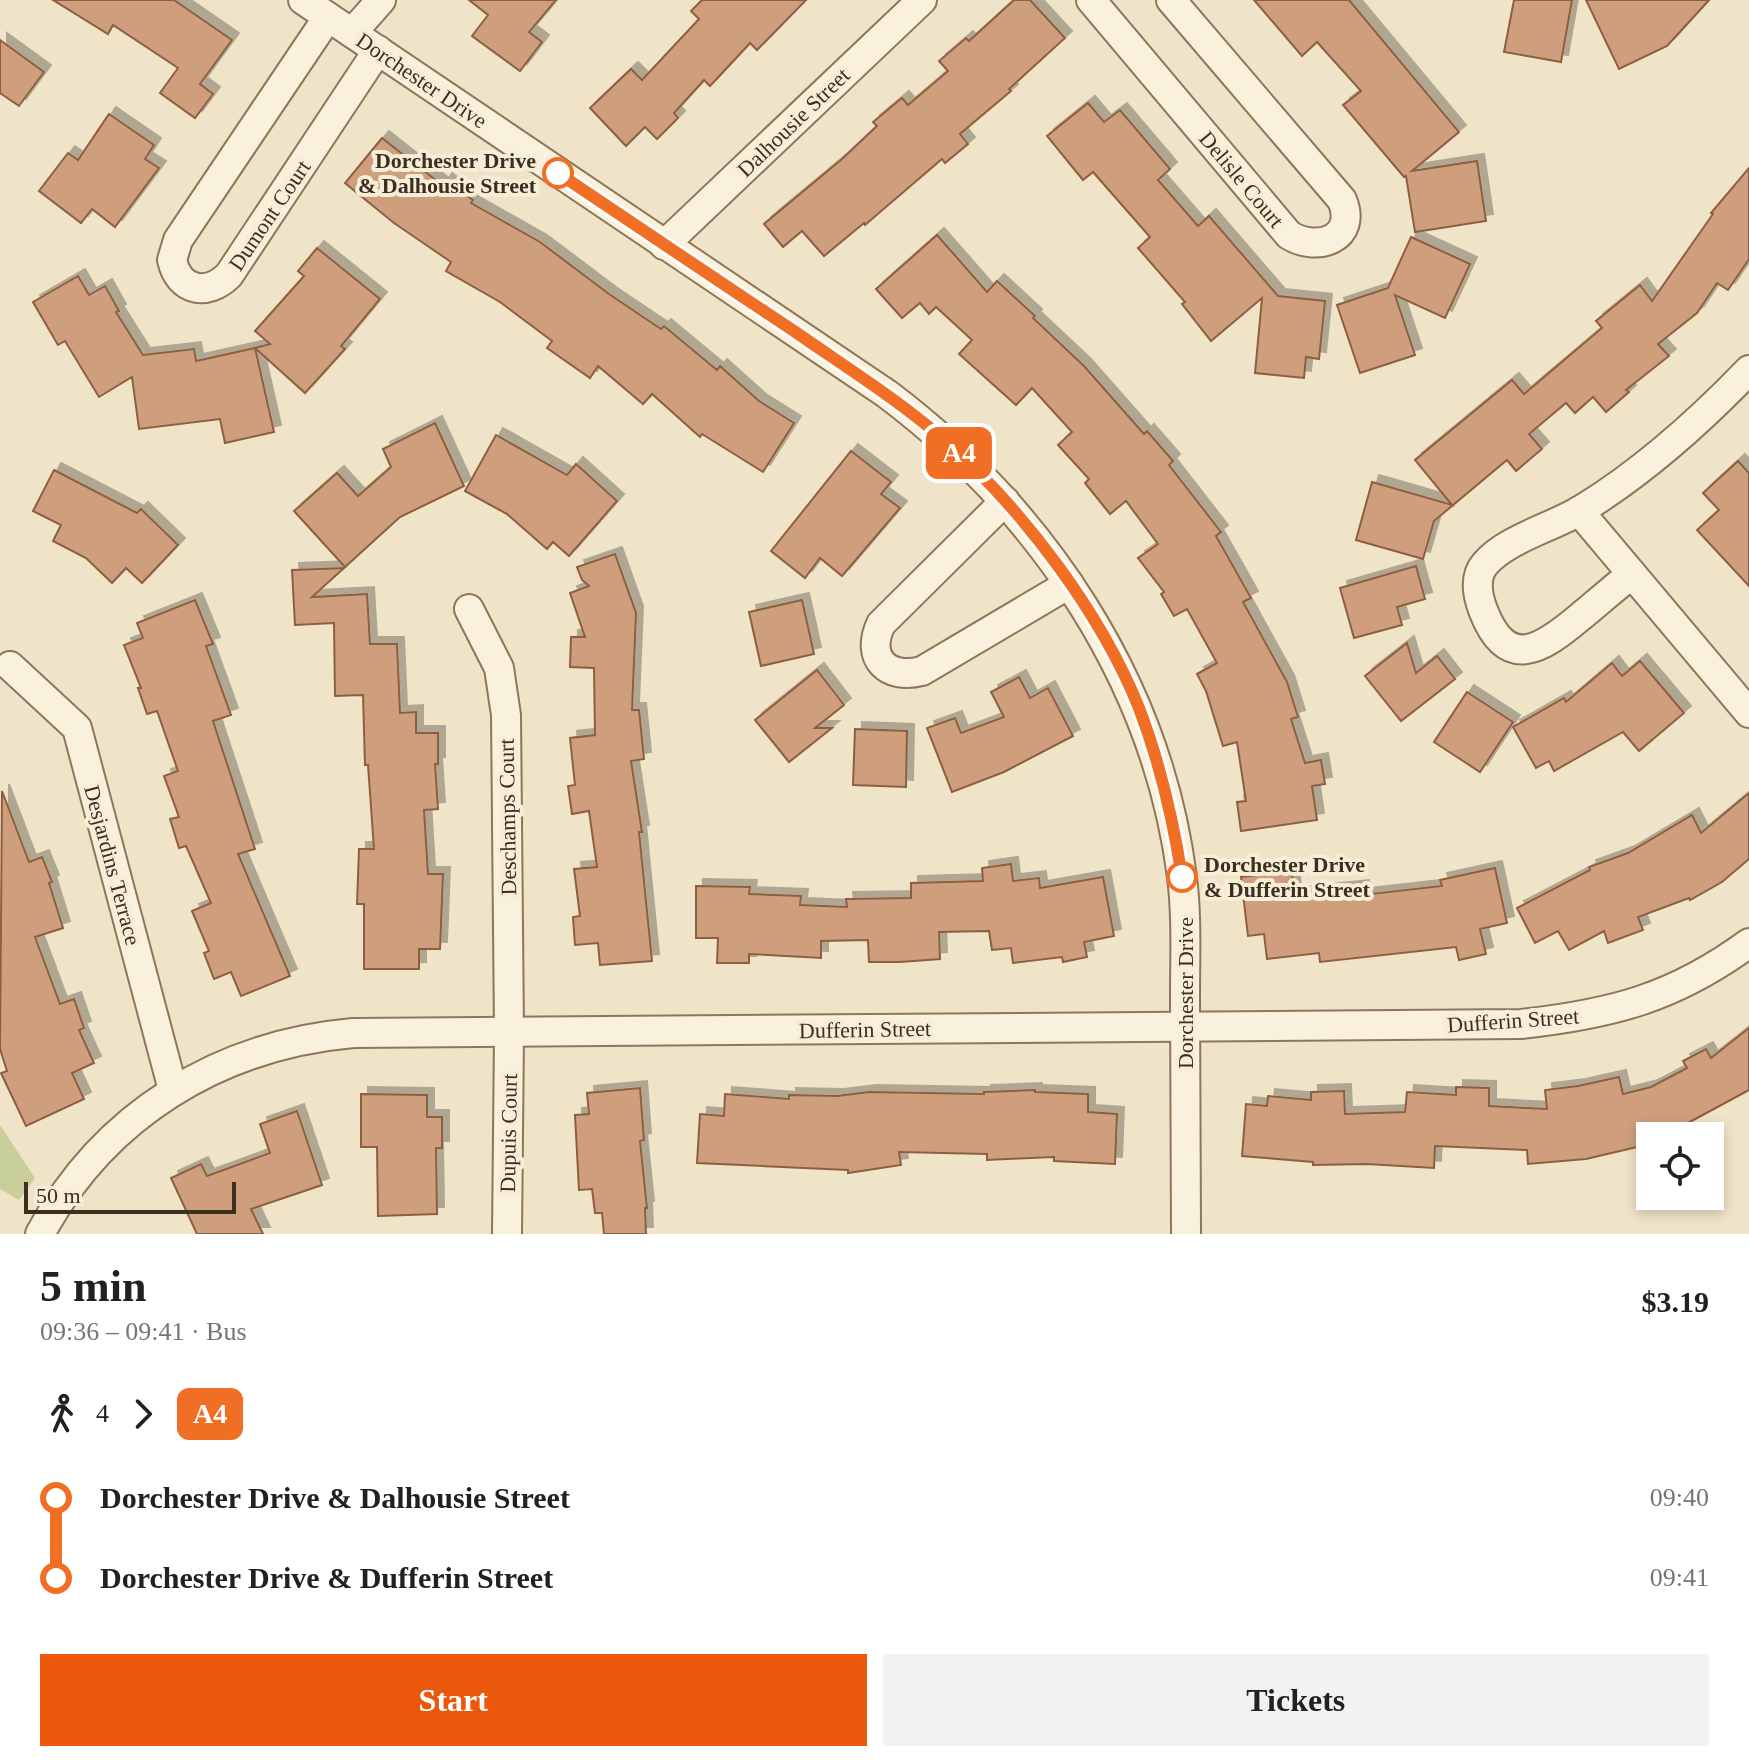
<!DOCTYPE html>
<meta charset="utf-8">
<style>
:root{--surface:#fff;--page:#f2f2f2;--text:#202124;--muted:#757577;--accent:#ea580c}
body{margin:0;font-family:Georgia,serif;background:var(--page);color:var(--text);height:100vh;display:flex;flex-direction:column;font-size:30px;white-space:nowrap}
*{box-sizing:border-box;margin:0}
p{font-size:26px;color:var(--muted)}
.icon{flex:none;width:44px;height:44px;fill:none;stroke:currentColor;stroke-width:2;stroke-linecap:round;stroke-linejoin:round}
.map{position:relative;height:1234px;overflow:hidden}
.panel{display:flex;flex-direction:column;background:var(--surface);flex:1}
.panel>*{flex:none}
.badge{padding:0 16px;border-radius:12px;font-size:28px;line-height:52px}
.fabs{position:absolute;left:1636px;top:1122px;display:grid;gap:16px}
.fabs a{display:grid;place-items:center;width:88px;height:88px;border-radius:0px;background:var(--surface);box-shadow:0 4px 12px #0003;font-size:40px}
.scale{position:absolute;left:24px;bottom:20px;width:212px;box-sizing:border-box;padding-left:8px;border:4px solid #3d2e20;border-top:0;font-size:22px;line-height:28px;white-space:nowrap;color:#3d2e20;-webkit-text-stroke:6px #f7eed8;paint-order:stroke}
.map>.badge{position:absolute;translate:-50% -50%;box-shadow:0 0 0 4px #fff}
.legs{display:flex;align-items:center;gap:12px;height:88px;padding:0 40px;font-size:26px}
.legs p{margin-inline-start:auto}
.overview{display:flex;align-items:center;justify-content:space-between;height:136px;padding:0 40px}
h1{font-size:44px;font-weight:700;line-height:60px}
.button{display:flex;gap:16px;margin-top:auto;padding:16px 40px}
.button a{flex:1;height:92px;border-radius:0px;background:var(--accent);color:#fff;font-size:32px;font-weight:700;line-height:92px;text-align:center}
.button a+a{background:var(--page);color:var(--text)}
ul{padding:0 40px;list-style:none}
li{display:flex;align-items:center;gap:28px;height:80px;font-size:30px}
li i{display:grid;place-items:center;width:12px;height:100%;margin:0 10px;background:currentColor}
li i::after{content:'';width:20px;height:20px;margin:-10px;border:6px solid;border-radius:50%;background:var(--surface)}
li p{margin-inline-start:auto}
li:first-child i{background:linear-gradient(#0000 50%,currentColor 0)}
li:last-child i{background:linear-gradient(currentColor 50%,#0000 0)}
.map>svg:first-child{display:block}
</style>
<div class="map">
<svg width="1749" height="1234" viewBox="0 0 1749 1234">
<defs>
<filter id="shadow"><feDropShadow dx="7" dy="-7" stdDeviation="0" flood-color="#0004"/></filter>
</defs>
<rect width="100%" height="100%" fill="#f0e4c8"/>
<path fill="#c9cf9b" d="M0,1125L35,1178L19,1200L0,1189Z"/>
<g fill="#cf9f7d" stroke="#8d5f41" stroke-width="2" filter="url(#shadow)">
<path d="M53,0H174L232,40L200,84L213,94L195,118L160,93L178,68L113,25L108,34Z"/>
<path d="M469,0H556L529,32L542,42L520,71L472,36L488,15Z"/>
<path d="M702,0H806L757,50L750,43L710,86L704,80L674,113L678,118L657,139L645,127L626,146L590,108L631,69L642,80L699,19L691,11Z"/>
<path d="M1014,0H1030L1065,38L1009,89L1011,91L960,134L968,144L945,163L942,159L865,225L864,223L824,256L802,231L783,247L764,224L842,159L877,126L873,122L902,98L908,105L948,71L939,61L966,38L969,41Z"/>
<path d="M1254,0H1349L1459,132L1412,171L1477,161L1486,221L1415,232L1406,176L1404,177L1343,105L1361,91L1317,42L1302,56Z"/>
<path d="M1514,0H1572L1561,62L1504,52Z"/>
<path d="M1586,0H1709L1667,46L1619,69Z"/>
<path d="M0,40L44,72L19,106L0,93Z"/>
<path d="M1088,103L1104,122L1120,110L1170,169L1158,180L1198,226L1209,216L1278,296L1325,301L1319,359L1306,357L1304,378L1255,373L1262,298L1211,341L1182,304L1185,302L1138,248L1150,237L1093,172L1083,180L1047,136Z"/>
<path d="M109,114L154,145L145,159L159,168L115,227L92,209L81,223L39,191L68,153L78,160Z"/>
<path d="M382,138L442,185L445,180L473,200L471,203L540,242L609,294L661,329L664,326L717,370L720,366L759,401L794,423L763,472L702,434L700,437L652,394L643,404L598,366L590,378L547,348L552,341L500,302L446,271L451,262L394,223L345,183Z"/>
<path d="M1749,168V259L1728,290L1717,283L1697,313L1658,344L1669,356L1626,390L1629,392L1606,412L1593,397L1575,413L1566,403L1529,434L1542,449L1516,471L1507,460L1434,521L1423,559L1356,540L1372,482L1452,505L1415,460L1512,380L1524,394L1602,328L1596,321L1640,285L1652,301L1713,214L1711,213Z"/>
<path d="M937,235L987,292L997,281L1035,316L1033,318L1084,366L1144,434L1147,431L1173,461L1169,465L1221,532L1216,536L1251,598L1243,602L1287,682L1298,717L1291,719L1305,763L1321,760L1325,784L1312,786L1317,820L1241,831L1237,802L1246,801L1237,742L1223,746L1206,691L1197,674L1217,663L1187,609L1174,616L1161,594L1164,592L1138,558L1158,544L1126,501L1110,514L1085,483L1089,479L1058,445L1072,432L1032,388L1016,405L959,354L972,340L936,307L929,314L920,303L902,318L876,289Z"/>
<path d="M1411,237L1470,264L1445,318L1395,295L1415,355L1360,373L1337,305L1388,288Z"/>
<path d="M317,248L380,299L341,346L345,349L305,393L255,348L270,344L255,331L304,276L298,271Z"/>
<path d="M78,276L89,295L105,286L119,311L116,312L143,355L194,349L196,361L255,348L274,432L225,443L220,419L139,429L132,377L99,397L65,341L58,345L33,302Z"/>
<path d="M435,423L464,486L400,517L345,567L294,511L337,473L358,496L391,467L383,449Z"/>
<path d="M496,435L567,475L576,464L617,501L569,556L553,542L547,549L507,514L465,491Z"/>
<path d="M851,451L891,482L881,494L900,508L842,576L820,558L805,578L771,551Z"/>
<path d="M1738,461L1749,473V586L1697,530L1719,510L1703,493Z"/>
<path d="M54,470L137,513L141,509L178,545L142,583L126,568L112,583L86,558L53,541L61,525L33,511Z"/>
<path d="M615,554L636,613L632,710H639L644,759L631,761L642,832H639L652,961L600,965L598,943L575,945L573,917L580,916L574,869L597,867L589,811L572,814L568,786L575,785L570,738L595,735L594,668L570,667L571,637H585L570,593L589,586L582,580L577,567Z"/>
<path d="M1416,566L1425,599L1397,607L1402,625L1354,638L1340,588Z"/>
<path d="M344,568L312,597L367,594L370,644H397L400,713L416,712V733H438V764H435L438,809L424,810L428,874H443L440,949H419V969H364V904H357L359,849H374L368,765H365L363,695L335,696L334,623L295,625L292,570Z"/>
<path d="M195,600L213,644L206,646L231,715L213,721L255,849L238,854L290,976L241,996L231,972L214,979L204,953L209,951L192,911L211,903L186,846L179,848L170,819L179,817L164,776L178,771L157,711L147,714L138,688H141L124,645L143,638L137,623Z"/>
<path d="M802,600L814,654L761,666L749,612Z"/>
<path d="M1407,643L1416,673L1437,656L1455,679L1401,721L1365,676Z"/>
<path d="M1640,661L1684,713L1639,751L1623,732L1554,771L1549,761L1536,768L1513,727L1564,698L1566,702L1612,663L1622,676Z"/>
<path d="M817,670L844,705L815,728H832L789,762L755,720Z"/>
<path d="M1019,677L1030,698L1048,688L1073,736L1004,772L952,792L927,728L955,718L961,733L1004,717L991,692Z"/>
<path d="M1467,692L1513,722L1480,772L1434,742Z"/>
<path d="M855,729L907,731L906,787L853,785Z"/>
<path d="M2,791L29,862L42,857L52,882L49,883L63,928L35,937L60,1004L74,999L84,1028L79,1030L94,1063L72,1073L84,1099L26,1126L1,1073L7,1071L0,1049Z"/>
<path d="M1749,793V859L1722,882L1690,900L1689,898L1638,917L1643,930L1608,943L1604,931L1569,950L1558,931L1535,943L1517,908L1590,870L1589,867L1628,853L1692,815L1701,833Z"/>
<path d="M1011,864L1013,881L1039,878L1040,888L1103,877L1114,936L1084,942L1087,957L1063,962L1062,957L1013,963L1011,948L992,950L989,931L939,932L940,959L900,962H869L868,940L821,941V958L749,954V963H717L718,938H696V886L750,887L749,894L801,896L800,905L847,907L846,899L911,898V883L983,881L982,868Z"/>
<path d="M1495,868L1507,923L1480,929L1486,954L1459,960L1456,947L1320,962L1319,953L1267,959L1264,934L1248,936L1241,877L1292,871L1294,894L1362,887L1363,895L1442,886L1440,880Z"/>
<path d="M1749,1028V1090L1664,1136H1650V1144L1586,1159L1528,1164L1527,1150L1435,1146L1434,1168L1367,1164L1313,1165V1162L1242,1156L1246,1104L1267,1106L1268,1096L1311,1100V1092L1344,1091L1345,1114L1405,1112L1407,1092L1456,1095V1087L1489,1088V1106L1547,1109L1545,1090L1578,1086L1619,1077L1623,1094L1651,1087L1687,1068L1683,1061L1706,1049L1711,1058Z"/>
<path d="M640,1088L644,1140L640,1141L647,1208H645L646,1234H604L602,1213H595L592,1189L579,1190L575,1115L589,1114L587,1093Z"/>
<path d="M1035,1090V1092L1088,1094V1112L1117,1114L1115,1164L1054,1161V1157L987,1160V1154L899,1152L901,1165L848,1173V1170L697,1163L700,1114L724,1116L725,1094L789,1099V1095L837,1096L869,1092L984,1094V1092Z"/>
<path d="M361,1094L427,1095V1117H442V1148H436L437,1214L378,1216L377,1147H361Z"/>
<path d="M297,1111L322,1185L251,1209L263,1234H197L171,1178L201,1164L207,1176L270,1153L260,1124Z"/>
</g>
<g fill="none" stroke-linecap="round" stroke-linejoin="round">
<g stroke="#8d765c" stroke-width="32">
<g id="minor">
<path d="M303,0L887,394C1042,511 1157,681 1182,877C1187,917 1185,957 1185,998C1185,1076 1186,1155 1186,1234"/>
<path d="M1091,0L1289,235C1318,253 1358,238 1342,200L1171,0"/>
<path d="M328,17L178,240L172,260C179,291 207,297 229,275L378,50"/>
<path d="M352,33L381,0"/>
<path d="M664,245L922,0"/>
<path d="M1005,501L881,624C865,658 887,680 922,671L1069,584"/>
<path d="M1579,511L1749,713"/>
<path d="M1632,574C1614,588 1597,603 1580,617C1542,649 1507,673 1483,610C1477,594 1474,577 1485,564C1506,539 1553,527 1581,510C1643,472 1699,422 1749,370"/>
<path d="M469,609L499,668L506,715L509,1033L507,1234"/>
<path d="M10,666L77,728L173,1090"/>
<path d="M40,1234C104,1115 219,1045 353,1033L1521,1024C1612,1014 1674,998 1749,943"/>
</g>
</g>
<use href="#minor" stroke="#faf1dc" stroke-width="28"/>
</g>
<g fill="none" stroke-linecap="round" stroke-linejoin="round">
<g stroke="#fff" stroke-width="18">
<path id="line-1" d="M558,173C637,226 715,279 794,331C847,368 902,402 950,445C1025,513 1101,613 1139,708C1160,763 1173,819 1182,877"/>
</g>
<use href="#line-1" stroke="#f16f25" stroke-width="12"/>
</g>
<g fill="#fff" stroke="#f16f25" stroke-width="4">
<circle cx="558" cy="173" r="14"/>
<circle cx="1182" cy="877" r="14"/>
</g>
<g text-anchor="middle" stroke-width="8" stroke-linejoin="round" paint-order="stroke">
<g font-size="22" fill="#3d2e20" stroke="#f7eed8">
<text transform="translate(422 80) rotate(34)" y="8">Dorchester Drive</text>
<text transform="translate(793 122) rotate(-44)" y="8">Dalhousie Street</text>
<text transform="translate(1242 179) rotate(50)" y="8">Delisle Court</text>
<text transform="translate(269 215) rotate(-56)" y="8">Dumont Court</text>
<text transform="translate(507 817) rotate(-91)" y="8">Deschamps Court</text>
<text transform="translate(113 865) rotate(75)" y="8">Desjardins Terrace</text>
<text transform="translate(1185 993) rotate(-90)" y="8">Dorchester Drive</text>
<text transform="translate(1513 1020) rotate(-4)" y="8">Dufferin Street</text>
<text transform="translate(865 1029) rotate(-1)" y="8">Dufferin Street</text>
<text transform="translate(508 1133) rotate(-89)" y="8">Dupuis Court</text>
</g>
<g font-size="22" font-weight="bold" fill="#3d2e20" stroke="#f7eed8" text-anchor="end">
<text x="536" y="168">Dorchester Drive<tspan x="536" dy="25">&amp; Dalhousie Street</tspan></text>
<text x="1204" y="872" text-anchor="start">Dorchester Drive<tspan x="1204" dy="25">&amp; Dufferin Street</tspan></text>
</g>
</g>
</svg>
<div class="fabs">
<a><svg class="icon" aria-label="locate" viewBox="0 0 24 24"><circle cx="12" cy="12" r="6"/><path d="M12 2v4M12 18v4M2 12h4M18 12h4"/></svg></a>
</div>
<div class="scale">50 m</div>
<b class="badge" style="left:959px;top:453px;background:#f16f25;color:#fff">A4</b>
</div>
<section class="panel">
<div class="overview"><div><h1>5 min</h1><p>09:36 – 09:41 · Bus</p></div><b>$3.19</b></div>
<div class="legs"><svg class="icon" aria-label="walk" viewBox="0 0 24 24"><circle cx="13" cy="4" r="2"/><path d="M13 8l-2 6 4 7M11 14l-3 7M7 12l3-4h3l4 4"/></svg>4<svg class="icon" aria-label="forward" viewBox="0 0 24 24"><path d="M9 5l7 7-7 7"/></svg><b class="badge" style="background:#f16f25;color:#fff">A4</b></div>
<ul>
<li><i style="color:#f16f25"></i><b>Dorchester Drive &amp; Dalhousie Street</b><p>09:40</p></li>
<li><i style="color:#f16f25"></i><b>Dorchester Drive &amp; Dufferin Street</b><p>09:41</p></li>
</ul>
<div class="button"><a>Start</a><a>Tickets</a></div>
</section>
